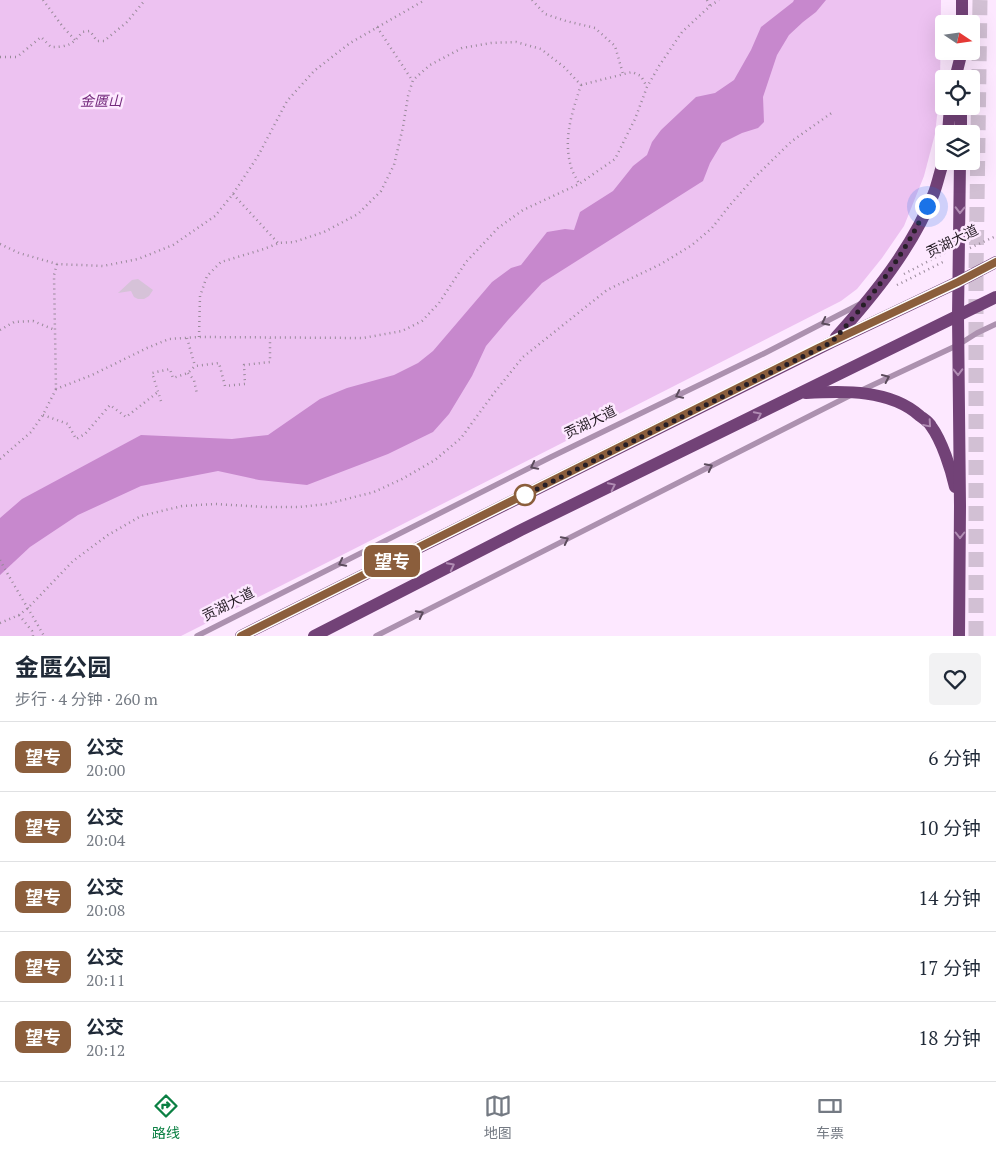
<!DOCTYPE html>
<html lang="zh">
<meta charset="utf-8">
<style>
:root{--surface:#fff;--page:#f2f2f3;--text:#1f2937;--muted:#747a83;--line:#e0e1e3;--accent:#0b8043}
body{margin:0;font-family:"PT Serif","Noto Sans SC",serif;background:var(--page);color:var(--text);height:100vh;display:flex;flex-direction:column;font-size:19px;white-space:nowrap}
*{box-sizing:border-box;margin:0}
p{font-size:16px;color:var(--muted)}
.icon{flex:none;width:28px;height:28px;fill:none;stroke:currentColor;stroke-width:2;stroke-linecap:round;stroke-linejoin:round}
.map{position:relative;height:636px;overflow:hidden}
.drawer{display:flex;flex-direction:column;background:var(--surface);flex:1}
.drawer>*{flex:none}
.badge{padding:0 10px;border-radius:8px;font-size:18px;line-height:32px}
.needle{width:32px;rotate:103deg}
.fabs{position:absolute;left:935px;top:15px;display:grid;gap:10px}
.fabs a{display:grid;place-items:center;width:45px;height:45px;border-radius:5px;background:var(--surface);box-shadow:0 5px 20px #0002;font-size:25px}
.you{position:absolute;width:25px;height:25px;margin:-12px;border:4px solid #fff;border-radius:50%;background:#1a73e8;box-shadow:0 0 0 8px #1a73e833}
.map>.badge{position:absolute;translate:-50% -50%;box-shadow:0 0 0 2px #fff}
.round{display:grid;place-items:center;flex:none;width:52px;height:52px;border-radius:5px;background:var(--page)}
.overview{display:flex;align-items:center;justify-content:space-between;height:85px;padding:0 15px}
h1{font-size:24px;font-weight:700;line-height:38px}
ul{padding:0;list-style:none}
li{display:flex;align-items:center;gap:15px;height:70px;padding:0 15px;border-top:1px solid var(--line)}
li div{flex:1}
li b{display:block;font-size:19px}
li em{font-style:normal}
li .badge{min-width:55px;font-weight:700;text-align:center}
.tabs{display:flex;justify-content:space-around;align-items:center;height:70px;border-top:1px solid var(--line);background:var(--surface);font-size:14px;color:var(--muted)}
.tabs a{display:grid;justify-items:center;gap:2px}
.tabs .active{color:var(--accent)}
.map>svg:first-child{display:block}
</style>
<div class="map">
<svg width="996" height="636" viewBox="0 0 996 636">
<rect width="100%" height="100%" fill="#fde8ff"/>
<path fill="#edc2f1" d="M0,0H941L940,89L935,134L924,176L904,226L882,258L857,289L841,301L348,552L181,636H0Z"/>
<path fill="#c788cd" d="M794,0H826L816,12L803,22L789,35L777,55L763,97L764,122L758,128L742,133L722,143L710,163L703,181L542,283L508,320L486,346L472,376L449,414L433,432L388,454L307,485L259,480L218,471L141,486L78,515L30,547L0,575V518L22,499L141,435L232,439L268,435L320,399L347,388L394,375L418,363L433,351L492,282L511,268L521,265L547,232L565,229L574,230L580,212L613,191L633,166L647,155L652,142L661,130L696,97L715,93L734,80L751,50L761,27L793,2Z"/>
<path fill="#d6c2d8" d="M138,279L153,290L149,296L144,299H138L134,297L131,291L118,293L132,280Z"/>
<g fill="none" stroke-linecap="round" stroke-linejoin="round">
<path stroke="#d2c0d4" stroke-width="15" stroke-dasharray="15 8" stroke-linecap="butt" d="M976,636V273L980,0"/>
<g stroke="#998a9a" stroke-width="2.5" stroke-dasharray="1 4" stroke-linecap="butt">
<path d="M43,0L63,27L76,41"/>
<path d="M532,0L545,14L566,21L595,28L615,46L623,74"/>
<path d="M707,0L710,6"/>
<path d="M377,27L412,80"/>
<path d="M0,57H17L41,37L51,47C67,47 73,45 82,32L90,31L97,41H104L127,22L145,0"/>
<path d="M581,85L632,72L641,76L647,87"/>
<path d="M233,194L278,243"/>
<path d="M0,244L19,253L57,264L103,266L138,259L173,245L215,216L233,194L258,156L287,101L314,71L350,43L425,0"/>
<path d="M970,248L996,236"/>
<path d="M57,264L54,275L56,389L92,375L147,348L169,339L199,337L363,338L402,331L422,321L439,303L466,262L498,228L523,210L579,184L615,159L635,119L647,87L659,66L682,32L710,6L719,0"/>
<path d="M904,274L946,252"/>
<path d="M897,285L945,261"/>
<path d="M0,330L14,322L33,321L55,330"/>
<path d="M199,337L200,296L207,276L221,262L264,249L279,243L294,242L324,232L358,214L381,191L394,165L403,127L408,96L413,80L430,65L462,48L491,43L516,42L541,49L564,67L581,85C572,113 562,140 572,170C574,175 577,179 579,184"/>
<path d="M187,338L195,366"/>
<path d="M188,373L194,380L197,394"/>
<path d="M161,401L152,373L170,369L173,378L188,373L195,366L219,363L225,386L245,384L244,365L270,362V338"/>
<path d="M43,415L68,424L76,439L85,434L110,405L126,417L158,392"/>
<path d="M0,459L31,432L43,415L56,389"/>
<path d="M0,560C14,586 30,611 44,636"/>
<path d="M19,615L32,631L33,636"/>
<path d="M0,623L19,615L28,608L73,561L108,535L141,516L182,506L215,504L266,507H299L327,504L374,492L402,479L435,460L461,438L494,393L523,357L607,290L661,264L692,245L712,228L730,205L753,179L792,141L833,112"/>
</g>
<g stroke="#ac91af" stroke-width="5.5">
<path d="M860,391L958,345L977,333L996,324"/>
<path d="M197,636L551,457L763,354L860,304"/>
<path d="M376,636L849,396"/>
</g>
<g stroke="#724277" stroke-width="12">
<path d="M962,0V24"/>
<path d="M955,79L962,51"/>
<path d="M948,134L950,106"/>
<path d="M961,134V106"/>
<path d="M836,337C874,295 913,247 934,193C938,182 940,171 944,160"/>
<path d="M806,393C844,391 890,389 920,416C924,419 929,422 931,426C942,441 951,469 955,487"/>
<path d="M241,636L832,342L958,282L996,262"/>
<path d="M314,636L521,530L996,297"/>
<path d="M959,636L960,506L958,316L960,161"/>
</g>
</g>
<defs><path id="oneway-chevron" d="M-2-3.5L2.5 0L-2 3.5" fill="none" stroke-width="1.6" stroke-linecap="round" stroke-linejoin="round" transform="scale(1.25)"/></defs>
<g stroke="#b18db4">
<use href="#oneway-chevron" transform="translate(960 210) rotate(91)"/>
<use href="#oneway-chevron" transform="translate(958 372) rotate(89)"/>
<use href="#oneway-chevron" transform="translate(758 415) rotate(-26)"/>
<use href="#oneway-chevron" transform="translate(928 424) rotate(49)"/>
<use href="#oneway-chevron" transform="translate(612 486) rotate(-26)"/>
<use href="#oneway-chevron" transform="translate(960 535) rotate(90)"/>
<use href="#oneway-chevron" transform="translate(451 566) rotate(-27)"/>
</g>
<g stroke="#5c4c5d">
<use href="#oneway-chevron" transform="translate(825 322) rotate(153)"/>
<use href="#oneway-chevron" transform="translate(886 378) rotate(-25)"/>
<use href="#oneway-chevron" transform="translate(679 395) rotate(154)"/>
<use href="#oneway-chevron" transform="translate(534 466) rotate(153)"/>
<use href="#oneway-chevron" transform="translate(709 467) rotate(-27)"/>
<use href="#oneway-chevron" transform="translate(565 540) rotate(-27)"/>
<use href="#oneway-chevron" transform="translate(342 563) rotate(153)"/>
<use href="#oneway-chevron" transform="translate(420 614) rotate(-27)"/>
</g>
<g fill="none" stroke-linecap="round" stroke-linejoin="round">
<g stroke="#fff" stroke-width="11">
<path id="line" d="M241,636L818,348L958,282L996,262"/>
</g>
<use href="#line" stroke="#8b5e3c" stroke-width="8"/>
<path stroke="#261e26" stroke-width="5" stroke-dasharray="0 9" d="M525,495L523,496L832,342C869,300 904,257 927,206"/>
</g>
<circle fill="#fff" stroke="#8b5e3c" stroke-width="2.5" cx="525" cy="495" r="10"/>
<g text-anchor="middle" stroke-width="5" stroke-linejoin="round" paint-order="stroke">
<g font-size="14" font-style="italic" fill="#742a7d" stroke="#fde8ff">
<text x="101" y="106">金匮山</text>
</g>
<g font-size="14" fill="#261e26" stroke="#fde8ff">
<text transform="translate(952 241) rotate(-26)" y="5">贡湖大道</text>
<text transform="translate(590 422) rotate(-26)" y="5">贡湖大道</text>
<text transform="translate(228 604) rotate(-27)" y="5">贡湖大道</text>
</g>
</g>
</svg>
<div class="fabs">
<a><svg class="needle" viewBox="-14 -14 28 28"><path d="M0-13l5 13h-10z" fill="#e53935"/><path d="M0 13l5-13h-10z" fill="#747a83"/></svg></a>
<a><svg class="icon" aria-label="locate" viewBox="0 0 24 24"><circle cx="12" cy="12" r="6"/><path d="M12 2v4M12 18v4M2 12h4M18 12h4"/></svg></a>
<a><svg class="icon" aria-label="layers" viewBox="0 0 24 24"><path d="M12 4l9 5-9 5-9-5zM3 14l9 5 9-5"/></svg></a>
</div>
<div class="you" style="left:927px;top:206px"></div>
<b class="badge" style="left:392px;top:561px;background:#8b5e3c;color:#fff">望专</b>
</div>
<section class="drawer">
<div class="overview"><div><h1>金匮公园</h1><p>步行 · 4 分钟 · 260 m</p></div><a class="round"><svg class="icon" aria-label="heart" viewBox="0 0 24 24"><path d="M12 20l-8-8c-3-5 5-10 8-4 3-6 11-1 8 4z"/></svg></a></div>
<ul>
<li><span class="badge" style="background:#8b5e3c;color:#fff">望专</span><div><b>公交</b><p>20:00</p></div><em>6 分钟</em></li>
<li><span class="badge" style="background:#8b5e3c;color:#fff">望专</span><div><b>公交</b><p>20:04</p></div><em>10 分钟</em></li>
<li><span class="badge" style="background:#8b5e3c;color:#fff">望专</span><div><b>公交</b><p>20:08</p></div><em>14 分钟</em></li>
<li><span class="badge" style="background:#8b5e3c;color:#fff">望专</span><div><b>公交</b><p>20:11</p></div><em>17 分钟</em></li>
<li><span class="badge" style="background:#8b5e3c;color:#fff">望专</span><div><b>公交</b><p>20:12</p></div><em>18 分钟</em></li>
</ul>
</section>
<nav class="tabs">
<a class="active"><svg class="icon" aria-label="directions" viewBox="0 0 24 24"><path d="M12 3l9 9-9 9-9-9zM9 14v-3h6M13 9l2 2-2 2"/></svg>路线</a>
<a><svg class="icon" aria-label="map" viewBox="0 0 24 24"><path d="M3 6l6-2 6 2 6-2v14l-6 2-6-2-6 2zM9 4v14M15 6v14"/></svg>地图</a>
<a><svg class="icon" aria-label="tickets" viewBox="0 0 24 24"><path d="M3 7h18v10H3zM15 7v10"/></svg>车票</a>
</nav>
